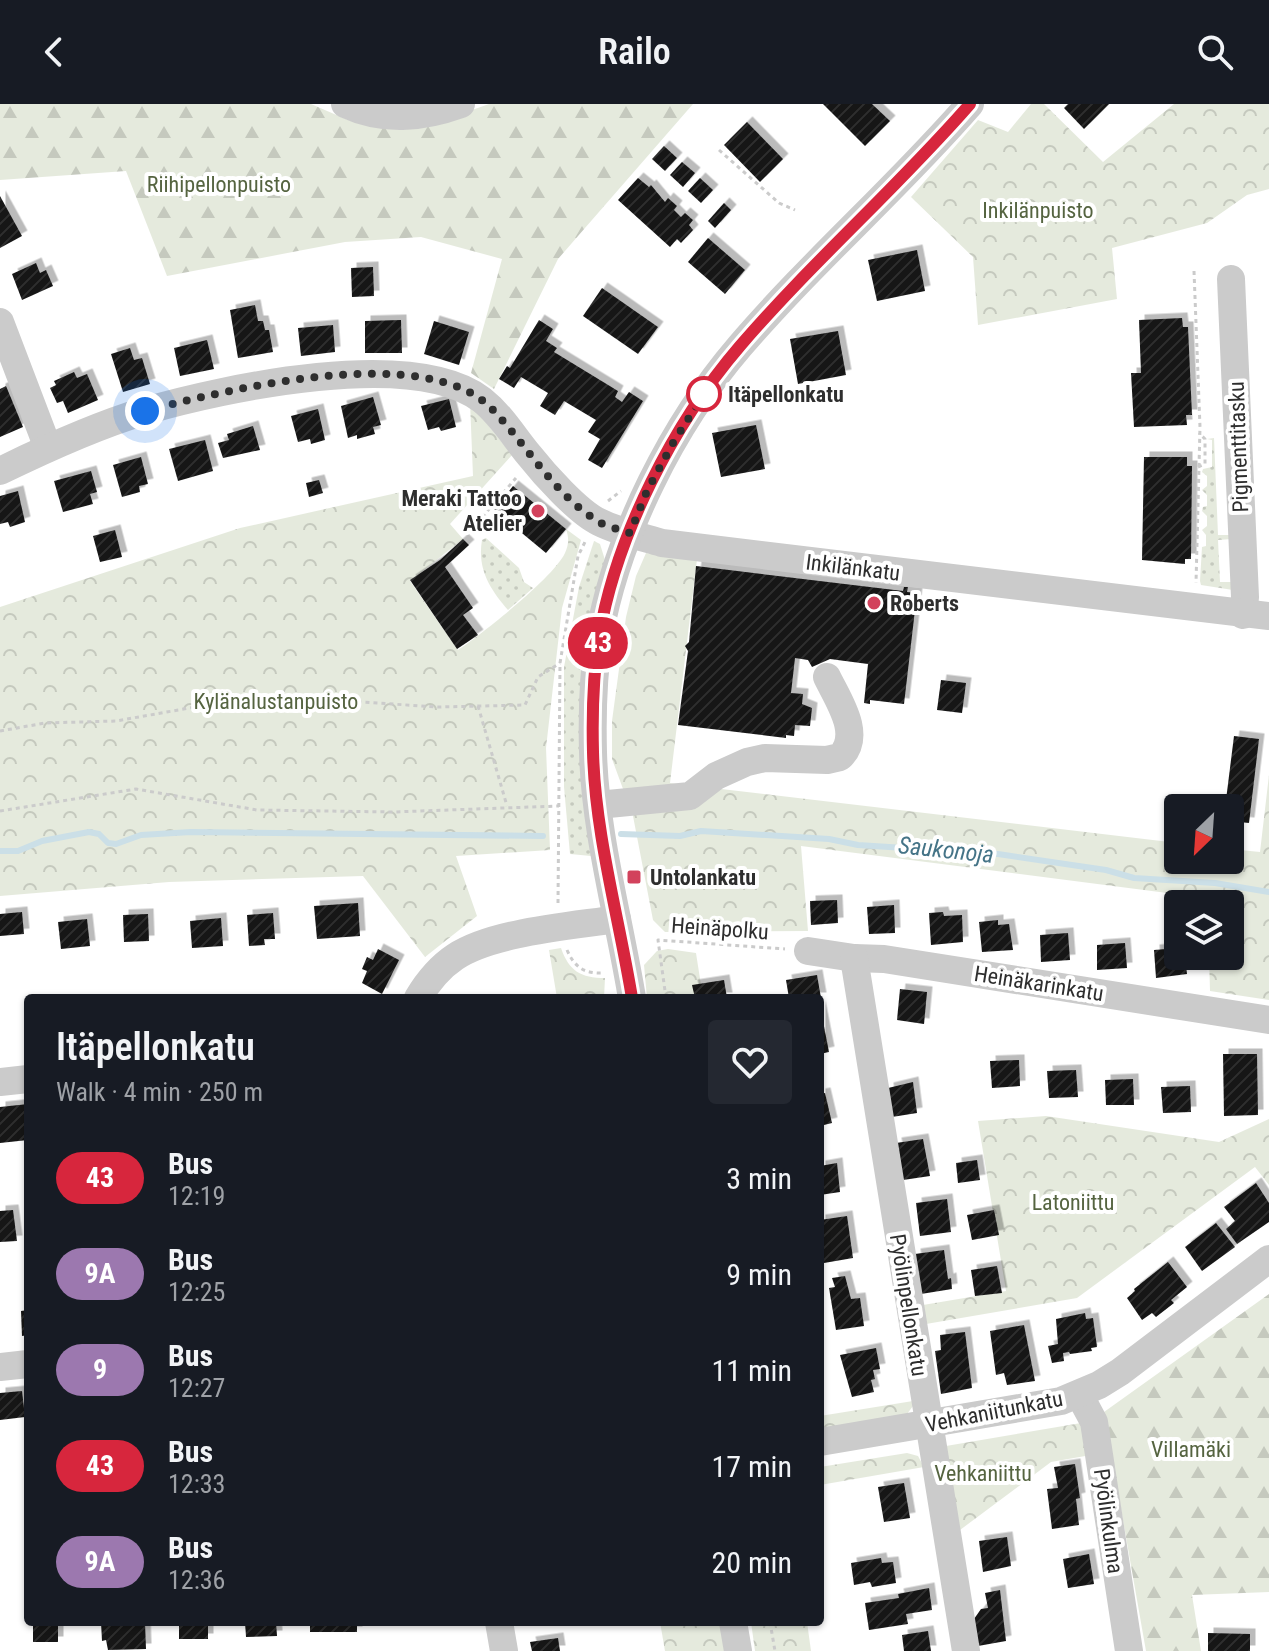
<!DOCTYPE html>
<meta charset="utf-8">
<style>
:root{--surface:#171b24;--page:#242831;--text:#f1f3f6;--muted:#9ea1a6}
body{margin:0;font-family:"Roboto Condensed",sans-serif;background:var(--page);color:var(--text);height:100vh;display:flex;flex-direction:column;font-size:30px;white-space:nowrap}
*{box-sizing:border-box;margin:0}
p{font-size:26px;color:var(--muted)}
.icon{flex:none;width:44px;height:44px;fill:none;stroke:currentColor;stroke-width:2;stroke-linecap:round;stroke-linejoin:round}
.map{position:relative;flex:1;overflow:hidden}
.panel{position:absolute;left:24px;top:890px;width:800px;height:632px;display:flex;flex-direction:column;background:var(--surface);border-radius:8px;box-shadow:0 2px 6px #0004}
.panel>*{flex:none}
.badge{padding:0 16px;border-radius:26px;font-size:28px;line-height:52px}
.needle{width:52px;rotate:205deg}
.controls{position:absolute;left:1164px;top:690px;display:grid;gap:16px}
.controls a{display:grid;place-items:center;width:80px;height:80px;border-radius:8px;background:var(--surface);box-shadow:0 2px 6px #0004;font-size:40px}
.you{position:absolute;width:40px;height:40px;margin:-20px;border:6px solid #fff;border-radius:50%;background:#1a73e8;box-shadow:0 0 0 12px #1a73e833}
.map>.badge{position:absolute;translate:-50% -50%;box-shadow:0 0 0 4px #fff}
.round{display:grid;place-items:center;flex:none;width:84px;height:84px;border-radius:8px;background:var(--page)}
.summary{display:flex;align-items:center;justify-content:space-between;height:136px;padding:0 32px}
h1{font-size:38px;font-weight:600;line-height:60px}
ul{padding:0;list-style:none}
li{display:flex;align-items:center;gap:24px;height:96px;padding:0 32px}
li div{flex:1}
li b{display:block;font-size:30px}
li em{font-style:normal}
li .badge{min-width:88px;font-weight:700;text-align:center}
header{display:flex;justify-content:space-between;align-items:center;height:104px;padding:0 32px;background:var(--surface);font-size:36px;font-weight:600}
.map>svg:first-child{display:block}
</style>
<header><svg class="icon" aria-label="back" viewBox="0 0 24 24"><path d="M15 5l-7 7 7 7"/></svg>Railo<svg class="icon" aria-label="search" viewBox="0 0 24 24"><circle cx="10" cy="10" r="6"/><path d="M15 15l6 6"/></svg></header>
<div class="map">
<svg width="1269" height="1547" viewBox="0 0 1269 1547">
<defs>
<pattern id="grass-dots" width="8" height="8" patternUnits="userSpaceOnUse" patternTransform="scale(2)"><rect width="8" height="8" fill="#e5eadd"/><path d="M2 2h.1M6 6h.1" fill="none" stroke="#c5c9be" stroke-width="1.8" stroke-linecap="round"/></pattern>
<pattern id="forest-firs" width="22" height="20" patternUnits="userSpaceOnUse" patternTransform="scale(2)"><rect width="22" height="20" fill="#e5eadd"/><path d="M5 1l3.5 6h-7zM16 11l3.5 6h-7z" fill="#c5c9be"/></pattern>
<pattern id="park-crowns" width="20" height="18" patternUnits="userSpaceOnUse" patternTransform="scale(2)"><rect width="20" height="18" fill="#e5eadd"/><path d="M2 6a3 3 0 1 1 6 0M12 15a3 3 0 1 1 6 0" fill="none" stroke="#c5c9be"/></pattern>
<pattern id="building-hatch" width="6" height="6" patternUnits="userSpaceOnUse" patternTransform="scale(2)"><rect width="6" height="6" fill="#151515"/><path d="M-1 1l2-2M0 6l6-6M5 7l2-2" fill="none" stroke="#2f2f2f"/></pattern>
<filter id="shadow"><feDropShadow dx="5.5" dy="-5.5" stdDeviation="0" flood-color="#0004"/></filter>
</defs>
<rect width="100%" height="100%" fill="#fff"/>
<g fill="url(#grass-dots)">
<path d="M1214,334L1218,431H1232V435L1218,436L1220,478H1234L1233,486L1201,481L1200,477L1202,443L1206,442V431L1202,426L1207,422V412L1202,407L1203,403L1207,402V391L1202,386L1207,382V372L1202,368L1203,365L1212,363V336L1207,335Z"/>
<path d="M486,434L519,464L524,478L533,484L508,506C490,485 477,465 482,436Z"/>
<path d="M594,437L600,440L605,456L591,752L570,750L564,683V563L579,483Z"/>
</g>
<g fill="url(#forest-firs)">
<path d="M0,0H311L348,16L402,26L430,21L489,0H693L558,155L494,285L471,269L502,155L421,133L345,138L167,172L126,67L0,76Z"/>
<path d="M1269,1190V1488L1192,1491L1201,1547H1146L1104,1308Z"/>
</g>
<g fill="url(#park-crowns)">
<path d="M1031,0H1044L1103,58L1174,0H1269V85L1247,91L1207,119L1112,144L1117,195L978,221L973,153L911,93L978,16L1008,28Z"/>
<path d="M470,298L512,351L450,420L463,435L410,477L458,546C482,530 554,473 565,449C569,440 569,434 566,425L581,436L562,504L546,644L550,746L456,752L477,812L425,853L363,772L169,778L0,792V503L240,424L473,372Z"/>
<path d="M646,449L697,455L670,679L1178,739V756H1230V745L1260,748L1269,671V896L1210,887L1209,852H1230V800H1207L1206,794L801,742L808,827L665,828L653,816L633,712L612,655V617L626,513L636,472Z"/>
<path d="M561,844C569,867 581,874 605,874L604,894H557L549,846Z"/>
<path d="M668,845L696,849L703,894H647L644,861L657,847Z"/>
<path d="M1046,1012L1219,1038L1269,1015V1081L1255,1063L1077,1194L926,1220L923,1201L1006,1187L978,1017Z"/>
<path d="M913,1297V1302L907,1310L820,1326V1312Z"/>
<path d="M1081,1319L1091,1351L1051,1358L960,1426L946,1342Z"/>
<path d="M907,1349L918,1352L924,1363L820,1381V1363Z"/>
<path d="M660,1518H721L726,1547H665Z"/>
<path d="M751,1518H807L811,1547H755Z"/>
</g>
<g fill="none" stroke-linecap="round" stroke-linejoin="round">
<g stroke="#cbdfe7" stroke-width="6">
<path d="M621,730L680,732L701,727L829,735L858,741L998,750L1106,766L1134,774L1215,779L1269,788"/>
<path d="M0,747H18L42,737L89,728L99,730L108,739L116,740L141,731L191,728L543,732"/>
</g>
</g>
<g fill="url(#building-hatch)" filter="url(#shadow)">
<path d="M823,0H872L890,17L865,42Z"/>
<path d="M1068,0H1109L1084,25L1064,4Z"/>
<path d="M747,18L783,55L760,78L724,41Z"/>
<path d="M664,42L677,54L665,67L652,55Z"/>
<path d="M682,58L695,69L683,83L670,71Z"/>
<path d="M638,74L649,83L651,81L665,98L668,94L677,102L674,106L681,113L685,109L693,116L689,121L693,126L681,139L677,135L670,143L618,96Z"/>
<path d="M700,74L713,86L701,99L688,87Z"/>
<path d="M0,92L22,132L0,144Z"/>
<path d="M724,99L731,106L715,124L708,117Z"/>
<path d="M708,134L745,166L725,190L688,158Z"/>
<path d="M917,146L925,187L877,197L868,156Z"/>
<path d="M36,159L40,169L46,166L53,182L22,196L12,170Z"/>
<path d="M373,163L374,192L352,193L351,164Z"/>
<path d="M602,184L658,223L638,250L583,212Z"/>
<path d="M255,201L258,217H263L265,226H269L273,248L238,254L230,206Z"/>
<path d="M1182,214L1183,223H1188L1192,311H1186L1187,321L1134,323L1131,269H1141L1139,216Z"/>
<path d="M401,216L402,249H365V217Z"/>
<path d="M539,216L553,225L546,237L557,244L554,248L618,287L615,293L622,298L629,288L643,297L602,364L588,356L600,335L588,328L596,316L564,297L555,311L540,302L548,289L521,273L514,284L499,275L507,262L510,264Z"/>
<path d="M434,217L469,228L459,261L424,250Z"/>
<path d="M333,221L335,248L301,252L298,224Z"/>
<path d="M838,227L846,271L798,280L790,235Z"/>
<path d="M207,236L214,265L180,272L174,244Z"/>
<path d="M130,244L134,256L142,254L150,280L123,288L111,250Z"/>
<path d="M74,268L77,274L87,270L98,296L68,309L63,297L57,299L50,284L56,281L54,277Z"/>
<path d="M6,282L23,323L0,333V285Z"/>
<path d="M373,293L381,321L373,323L375,330L357,335V331L348,334L341,302Z"/>
<path d="M449,295L456,323L441,327L439,323L428,326L421,302Z"/>
<path d="M318,305L325,336L311,340L310,335L298,338L291,312Z"/>
<path d="M756,321L765,365L721,373L712,329Z"/>
<path d="M253,322L260,346L223,354L218,339L229,336L227,330Z"/>
<path d="M205,336L213,367L178,377L169,345Z"/>
<path d="M141,353L148,380L139,382L140,388L122,393L113,361Z"/>
<path d="M1144,353H1187V362H1192L1191,455H1185V460L1142,456Z"/>
<path d="M91,367L97,388L90,390L93,400L63,408L54,377Z"/>
<path d="M319,376L323,389L309,393L306,379Z"/>
<path d="M513,382L566,425L546,449L494,406Z"/>
<path d="M18,387L25,418L10,423L8,418L0,420V392Z"/>
<path d="M115,426L122,453L100,458L93,432Z"/>
<path d="M463,435L469,441L445,463L473,504L463,511L478,531L457,545L410,476L440,456Z"/>
<path d="M696,462L903,487L904,483H908L907,488L917,489L904,600L870,596V600L864,599L868,560L830,555L812,563L808,556L795,554L791,589L803,590L802,600L812,604L810,622L795,621L794,632L786,631V634L678,621L688,547L685,542L689,538Z"/>
<path d="M941,576L966,579L962,609L937,606Z"/>
<path d="M1234,632L1259,635L1249,719L1230,717V704H1225Z"/>
<path d="M837,796L838,819L811,821L810,797Z"/>
<path d="M358,799L360,832L317,835L314,802Z"/>
<path d="M894,801L895,829L869,830L867,803Z"/>
<path d="M22,808L24,830L0,832V810Z"/>
<path d="M943,808L944,812L962,811L963,838L931,841L929,809Z"/>
<path d="M273,809L275,835H264L265,841L249,842L247,811Z"/>
<path d="M148,810L149,837L124,838L123,811Z"/>
<path d="M221,814L223,842L192,844L190,817Z"/>
<path d="M87,815L90,842L61,845L58,818Z"/>
<path d="M998,816V821L1009,820L1013,846L982,848L979,818Z"/>
<path d="M1068,829L1070,856L1041,858L1040,831Z"/>
<path d="M1125,839L1127,864L1097,866V841Z"/>
<path d="M1178,844V852H1185L1187,870L1156,874L1154,846Z"/>
<path d="M378,845L399,856L382,890L362,879L367,867L362,865L367,853L373,856Z"/>
<path d="M817,871L821,894H789L786,876Z"/>
<path d="M724,876L727,894H695L692,881Z"/>
<path d="M900,885L927,888L924,920L897,916Z"/>
<path d="M820,902L829,948L820,950Z"/>
<path d="M1223,950H1257L1258,1011L1224,1012Z"/>
<path d="M1019,956L1020,982L992,984L990,957Z"/>
<path d="M1076,966L1078,993L1049,994L1047,967Z"/>
<path d="M1133,975L1134,1001H1106L1105,976Z"/>
<path d="M913,978L917,1009L892,1013L888,984Z"/>
<path d="M1190,982L1191,1008L1163,1009L1161,983Z"/>
<path d="M825,989L832,1019L820,1022V990Z"/>
<path d="M28,1000V1036L0,1039V1003Z"/>
<path d="M923,1035L930,1072L903,1076L896,1039Z"/>
<path d="M977,1056L980,1076L958,1079L956,1059Z"/>
<path d="M837,1059L840,1088L820,1091V1062Z"/>
<path d="M1256,1079L1269,1099V1118L1237,1140L1226,1125L1235,1117L1224,1103Z"/>
<path d="M947,1095L951,1128L920,1132L916,1099Z"/>
<path d="M13,1106L17,1137L0,1138V1107Z"/>
<path d="M994,1106L999,1131L972,1136L967,1111Z"/>
<path d="M847,1112L853,1154L824,1159L820,1140V1116Z"/>
<path d="M1216,1119L1235,1143L1202,1167L1185,1143Z"/>
<path d="M944,1146L948,1175L951,1174L952,1185L921,1190L915,1150Z"/>
<path d="M1168,1158L1187,1183L1171,1196L1174,1199L1156,1213L1152,1209L1142,1216L1127,1194L1135,1187L1134,1185Z"/>
<path d="M997,1162L1002,1189L975,1192L971,1166Z"/>
<path d="M845,1172L851,1195L860,1194L864,1222L836,1226L829,1184L835,1183L832,1174Z"/>
<path d="M28,1206V1231L22,1232L21,1207Z"/>
<path d="M1085,1209L1086,1215L1093,1214L1097,1243L1091,1244L1092,1247L1070,1250L1069,1248L1063,1249L1064,1257L1052,1259L1048,1242L1058,1240L1056,1215Z"/>
<path d="M1024,1221L1035,1277L1007,1281L1004,1269L996,1271L990,1227Z"/>
<path d="M965,1228L972,1284L941,1290L935,1247L941,1246L940,1231Z"/>
<path d="M876,1244L880,1265L873,1266L875,1275L871,1276L874,1288L852,1293L840,1251Z"/>
<path d="M22,1287L25,1313L0,1316V1289Z"/>
<path d="M1075,1360L1080,1394L1076,1395L1079,1421L1052,1425L1047,1385L1058,1384L1054,1363Z"/>
<path d="M904,1379L910,1414L884,1418L878,1383Z"/>
<path d="M1007,1433L1011,1462L983,1468L979,1437Z"/>
<path d="M1089,1450L1094,1480L1068,1484L1063,1455Z"/>
<path d="M881,1454L882,1459L893,1458L896,1479L872,1483L870,1478L854,1481L851,1459Z"/>
<path d="M929,1484L932,1506L906,1510L908,1520L869,1526L865,1499L899,1494L898,1490Z"/>
<path d="M1000,1486L1006,1537L978,1542L974,1515L981,1505L988,1504L985,1489Z"/>
<rect x="33" y="1518" width="25" height="20"/>
<path d="M101,1518H145L146,1545L108,1546L106,1536L102,1537Z"/>
<rect x="179" y="1518" width="29" height="17"/>
<path d="M245,1518H276L277,1532L246,1533Z"/>
<rect x="310" y="1518" width="47" height="10"/>
<path d="M928,1527L931,1547H904L902,1531Z"/>
<path d="M1208,1529L1250,1530V1547H1208Z"/>
<path d="M558,1534L560,1547H532L530,1538Z"/>
</g>
<g fill="none" stroke-linecap="round" stroke-linejoin="round">
<g stroke="#cbcbcb" stroke-width="3" stroke-dasharray="4 4" stroke-linecap="butt">
<path d="M719,46L779,99L795,106"/>
<path d="M1194,167L1200,323L1196,479"/>
<path d="M1198,363L1205,360V335L1199,329"/>
<path d="M608,397L621,387"/>
<path d="M486,413L484,411L516,374"/>
<path d="M478,602L507,702"/>
<path d="M0,627L45,619L116,617L229,597H344L439,603L525,601L538,573L560,559"/>
<path d="M0,707L136,685L257,706L393,708L559,702"/>
<path d="M558,799L560,559L578,452L585,438"/>
<path d="M567,846C575,864 585,870 604,869"/>
<path d="M666,894L658,836L785,845"/>
<path d="M770,1518L775,1547"/>
</g>
<g stroke="#cbcbcb" stroke-width="28">
<path d="M345,0C384,18 422,14 461,0"/>
<path d="M1231,175L1245,493L1243,511"/>
<path d="M0,218L48,344"/>
<path d="M0,367C47,344 95,322 145,307C225,284 413,243 482,296C501,311 514,333 529,351C544,370 578,408 599,418C619,428 642,433 662,439L1269,512"/>
<path d="M598,701L690,692L716,672L747,658L765,654L827,656L840,653C863,631 838,596 827,573"/>
<path d="M808,847L854,854L884,855L1269,916"/>
<path d="M854,854L966,1547"/>
<path d="M418,894C427,879 440,863 455,853C492,828 572,822 617,815"/>
<path d="M632,894C619,814 595,729 593,648C592,610 593,571 599,533C617,431 673,320 740,242C813,157 897,84 970,0"/>
<path d="M0,978L28,975"/>
<path d="M0,1263L28,1260"/>
<path d="M1079,1290L1094,1318L1129,1547"/>
<path d="M820,1338L1061,1297L1099,1281L1120,1268L1269,1155"/>
<path d="M499,1518L504,1547"/>
<path d="M733,1518L738,1547"/>
</g>
</g>
<g fill="none" stroke-linecap="round" stroke-linejoin="round">
<g stroke="#fff" stroke-width="18">
<path id="line" d="M632,894C619,814 595,730 593,648C592,610 593,571 599,533C616,432 673,320 740,242C813,157 897,84 970,0"/>
</g>
<use href="#line" stroke="#d7263d" stroke-width="12"/>
<path stroke="#2e2e2e" stroke-width="8" stroke-dasharray="0 14.4" d="M145,307C227,286 426,236 492,305C527,341 553,389 596,416C605,423 619,425 630,429L647,387L673,339L704,290"/>
</g>
<circle fill="#fff" stroke="#d7263d" stroke-width="4" cx="704" cy="290" r="16"/>
<g fill="#d2425c" stroke="#fff" stroke-width="3">
<circle cx="538" cy="407" r="8"/>
<circle cx="874" cy="499" r="8"/>
<rect x="626" y="765" width="16" height="16" rx="4"/>
</g>
<g text-anchor="middle" stroke-width="8" stroke-linejoin="round" paint-order="stroke">
<g font-size="22" fill="#556440" stroke="#fff">
<text x="219" y="88">Riihipellonpuisto</text>
<text x="1038" y="114">Inkilänpuisto</text>
<text x="276" y="605">Kylänalustanpuisto</text>
<text x="1073" y="1106">Latoniittu</text>
<text x="1191" y="1353">Villamäki</text>
<text x="983" y="1377">Vehkaniittu</text>
</g>
<g font-size="22" font-weight="bold" fill="#2e2e2e" stroke="#fff" text-anchor="start">
<text x="728" y="298">Itäpellonkatu</text>
</g>
<g font-size="22" fill="#2e2e2e" stroke="#fff">
<text transform="translate(1238 343) rotate(-92)" y="8">Pigmenttitasku</text>
<text transform="translate(853 463) rotate(7)" y="8">Inkilänkatu</text>
<text transform="translate(720 824) rotate(4)" y="8">Heinäpolku</text>
<text transform="translate(1039 879) rotate(9)" y="8">Heinäkarinkatu</text>
<text transform="translate(909 1201) rotate(81)" y="8">Pyölinpellonkatu</text>
<text transform="translate(994 1307) rotate(-11)" y="8">Vehkaniitunkatu</text>
<text transform="translate(1109 1417) rotate(82)" y="8">Pyölinkulma</text>
</g>
<g font-size="22" font-weight="bold" fill="#2e2e2e" stroke="#fff" text-anchor="start">
<text x="522" y="402" text-anchor="end">Meraki Tattoo<tspan x="522" dy="25">Atelier</tspan></text>
<text x="890" y="507">Roberts</text>
<text x="650" y="781">Untolankatu</text>
</g>
<g font-size="24" font-style="italic" fill="#457487" stroke="#fff">
<text transform="translate(946 746) rotate(6)" y="8">Saukonoja</text>
</g>
</g>
</svg>
<div class="controls">
<a><svg class="needle" viewBox="-14 -14 28 28"><path d="M0-13l5 13h-10z" fill="#e53935"/><path d="M0 13l5-13h-10z" fill="#9ea1a6"/></svg></a>
<a><svg class="icon" aria-label="layers" viewBox="0 0 24 24"><path d="M12 4l9 5-9 5-9-5zM3 14l9 5 9-5"/></svg></a>
</div>
<div class="you" style="left:145px;top:307px"></div>
<b class="badge" style="left:598px;top:539px;background:#d7263d;color:#fff">43</b>
<section class="panel">
<div class="summary"><div><h1>Itäpellonkatu</h1><p>Walk · 4 min · 250 m</p></div><a class="round"><svg class="icon" aria-label="heart" viewBox="0 0 24 24"><path d="M12 20l-8-8c-3-5 5-10 8-4 3-6 11-1 8 4z"/></svg></a></div>
<ul>
<li><span class="badge" style="background:#d7263d;color:#fff">43</span><div><b>Bus</b><p>12:19</p></div><em>3 min</em></li>
<li><span class="badge" style="background:#9c78af;color:#fff">9A</span><div><b>Bus</b><p>12:25</p></div><em>9 min</em></li>
<li><span class="badge" style="background:#9c78af;color:#fff">9</span><div><b>Bus</b><p>12:27</p></div><em>11 min</em></li>
<li><span class="badge" style="background:#d7263d;color:#fff">43</span><div><b>Bus</b><p>12:33</p></div><em>17 min</em></li>
<li><span class="badge" style="background:#9c78af;color:#fff">9A</span><div><b>Bus</b><p>12:36</p></div><em>20 min</em></li>
</ul>
</section>
</div>
